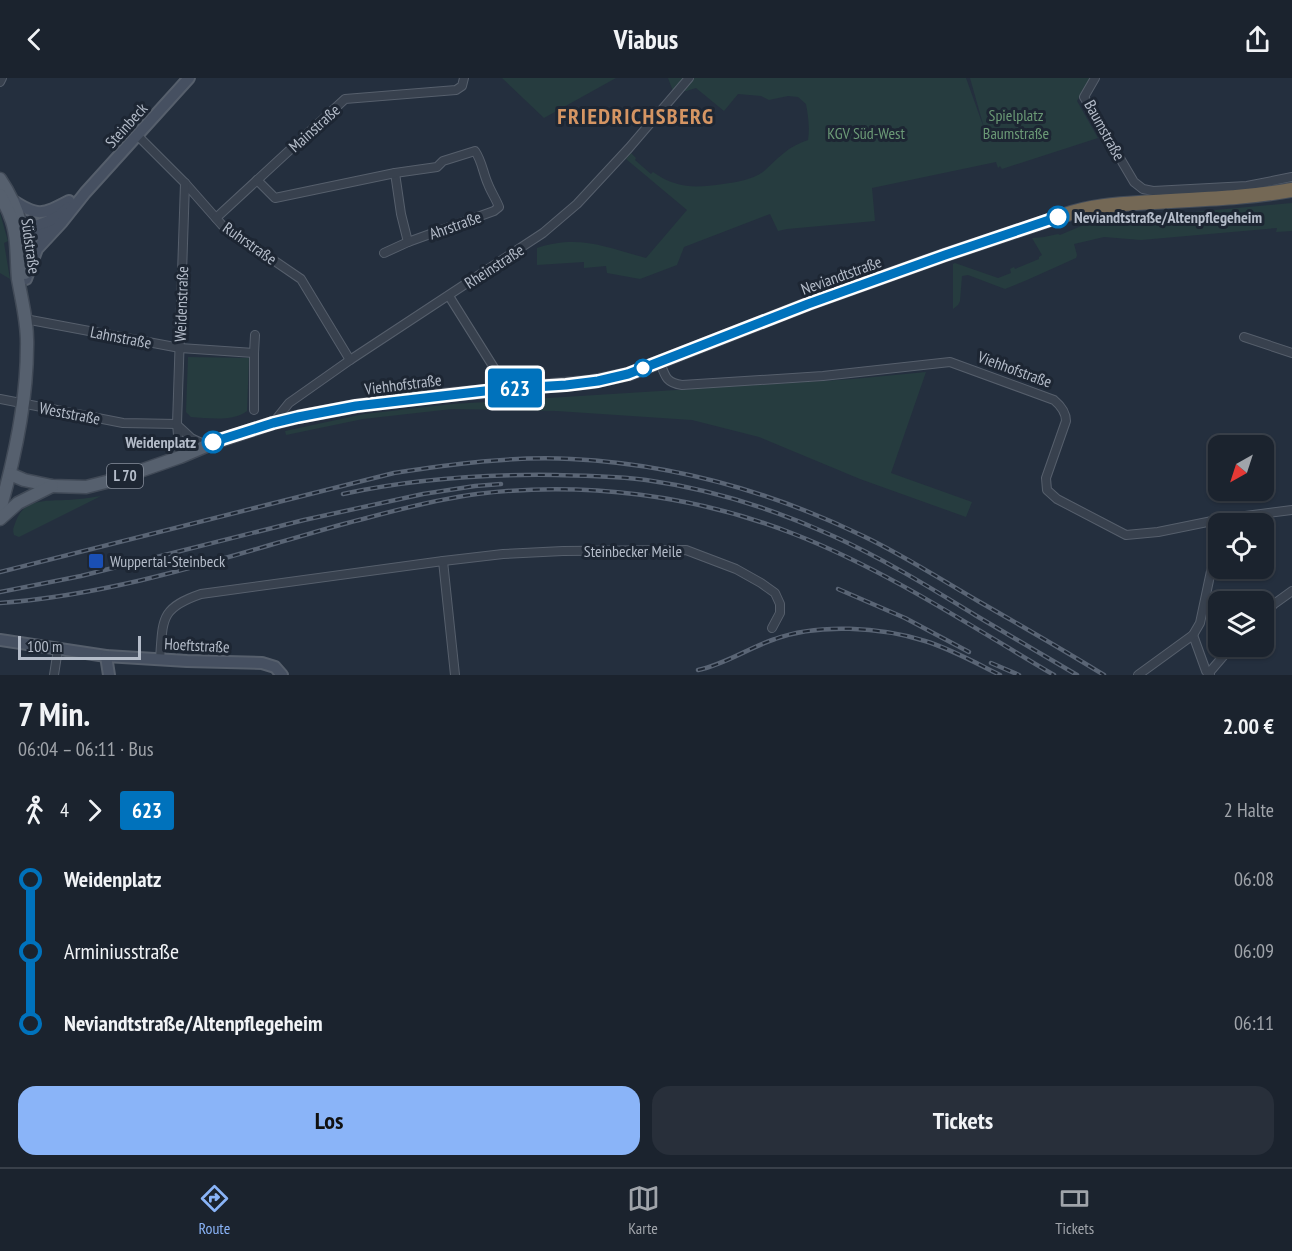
<!DOCTYPE html>
<html lang="de">
<meta charset="utf-8">
<style>
:root{--surface:#1b232e;--page:#282f3a;--text:#f1f3f6;--muted:#a0a4aa;--line:#39404a;--accent:#8ab4f8}
body{margin:0;font-family:"PT Sans Narrow",sans-serif;background:var(--page);color:var(--text);height:100vh;display:flex;flex-direction:column;font-size:22px;white-space:nowrap}
*{box-sizing:border-box;margin:0}
p{font-size:20px;color:var(--muted)}
.icon{flex:none;width:33px;height:33px;fill:none;stroke:currentColor;stroke-width:2;stroke-linecap:round;stroke-linejoin:round}
.map{position:relative;height:597px;overflow:hidden}
.side{display:flex;flex-direction:column;background:var(--surface);flex:1}
.side>*{flex:none}
.badge{padding:0 12px;border-radius:4px;font-size:21px;line-height:39px}
.needle{width:39px;rotate:219deg}
.buttons{position:absolute;left:1208px;top:357px;display:grid;gap:12px}
.buttons a{display:grid;place-items:center;width:66px;height:66px;border-radius:12px;background:var(--surface);box-shadow:0 2px 4px #0004,0 0 0 2px var(--line);font-size:30px}
.scale{position:absolute;left:18px;bottom:15px;width:123px;box-sizing:border-box;padding-left:6px;border:3px solid #b4bcc9;border-top:0;font-size:16px;line-height:21px;white-space:nowrap;color:#b4bcc9;-webkit-text-stroke:4px #1d2633;paint-order:stroke}
.map>.badge{position:absolute;translate:-50% -50%;box-shadow:0 0 0 3px #fff}
.legs{display:flex;align-items:center;gap:9px;height:66px;padding:0 18px;font-size:20px}
.legs p{margin-inline-start:auto}
.overview{display:flex;align-items:center;justify-content:space-between;height:102px;padding:0 18px}
h1{font-size:33px;font-weight:800;line-height:45px}
.primary-button{display:flex;gap:12px;margin-top:auto;padding:12px 18px}
.primary-button a{flex:1;height:69px;border-radius:18px;background:var(--accent);color:#111;font-size:24px;font-weight:800;line-height:69px;text-align:center}
.primary-button a+a{background:var(--page);color:var(--text)}
ul{padding:0 18px;list-style:none}
li{display:flex;align-items:center;gap:21px;height:72px;font-size:22px}
li i{display:grid;place-items:center;width:9px;height:100%;margin:0 8px;background:currentColor}
li i::after{content:'';width:15px;height:15px;margin:-8px;border:4px solid;border-radius:50%;background:var(--surface)}
li p{margin-inline-start:auto}
li:first-child i{background:linear-gradient(#0000 50%,currentColor 0)}
li:last-child i{background:linear-gradient(currentColor 50%,#0000 0)}
header{display:flex;justify-content:space-between;align-items:center;height:78px;padding:0 18px;background:var(--surface);font-size:27px;font-weight:800}
.tab-bar{display:flex;justify-content:space-around;align-items:center;height:84px;border-top:2px solid var(--line);background:var(--surface);font-size:16px;color:var(--muted)}
.tab-bar a{display:grid;justify-items:center;gap:3px}
.tab-bar .active{color:var(--accent)}
.map>svg:first-child{display:block}
</style>
<header><svg class="icon" aria-label="back" viewBox="0 0 24 24"><path d="M15 5l-7 7 7 7"/></svg>Viabus<svg class="icon" aria-label="share" viewBox="0 0 24 24"><path d="M12 15V3M7 8l5-5 5 5M5 13v7h14v-7"/></svg></header>
<div class="map">
<svg width="1292" height="597" viewBox="0 0 1292 597">
<rect width="100%" height="100%" fill="#242f3e"/>
<g fill="#263c3f">
<path d="M502,0H616L544,40Z"/>
<path d="M668,0H966L985,53L970,0H1090L1077,23L1098,60L1002,91L1000,88L998,90L996,84L872,110L875,143L787,151L778,153L770,136L684,169L677,187L640,201L607,195L606,188L584,190V184L537,187V170C578,156 606,169 646,180L687,132L626,81L631,75L636,80L635,82L651,96L653,94C677,111 696,110 723,106C737,104 751,102 763,94C770,88 776,81 784,75C791,69 799,65 808,62C810,50 808,37 806,26L798,19L788,18L769,22L761,18L738,16L724,33L696,10L686,13H673Z"/>
<path d="M1292,125V153L1276,154L1277,150L1141,162L1104,159L1074,166L1077,177L1076,180L1027,202L1005,211L968,197L962,198L960,223L958,227L953,231V186L955,185L998,200L1011,195L1010,191L1014,189L1015,191L1039,181V179L1042,177L1032,160L1044,159L1058,156L1060,157L1086,146L1087,144Z"/>
<path d="M0,135L8,163L4,165L10,201L0,195Z"/>
<path d="M188,279L249,280L247,333C233,344 208,340 191,339L186,334Z"/>
<path d="M926,294L891,395L972,424L966,439L860,401L759,359L692,342L557,333L452,331L363,341L286,357L285,353L364,336L453,326L853,301Z"/>
<path d="M101,418L19,459L14,457C12,451 14,449 16,443C24,420 48,423 68,422C79,421 90,420 101,418Z"/>
</g>
<g fill="none" stroke-linecap="round" stroke-linejoin="round">
<g stroke="#565f6c" stroke-width="10">
<g id="street">
<path d="M1095,0L1084,19L1134,104L1143,111L1153,113L1247,108L1292,99"/>
<path d="M0,4L2,0"/>
<path d="M137,57L185,105L222,147L301,201L350,282"/>
<path d="M395,95L401,136L408,164"/>
<path d="M257,102L275,120L395,95L437,89L443,83L475,73C482,83 483,95 488,106C491,114 496,121 499,129L494,133L408,164L384,175"/>
<path d="M216,140L345,21L456,12L462,8L464,0"/>
<path d="M449,218L501,301L502,311"/>
<path d="M25,241L180,270L254,275"/>
<path d="M1244,259L1292,275"/>
<path d="M660,284C665,298 666,305 682,307L823,298L950,284L1054,322C1060,327 1066,334 1066,343L1046,400L1047,412L1057,421L1126,457L1158,454L1222,441L1292,432"/>
<path d="M0,321L123,345L177,346"/>
<path d="M254,332V275L255,257"/>
<path d="M273,345L289,325L350,282L543,155L577,126L629,70L689,0"/>
<path d="M177,347L191,360L206,367"/>
<path d="M180,379L177,346L185,105"/>
<path d="M443,483L455,597"/>
<path d="M1263,537L1274,526L1292,513"/>
<path d="M1193,557L1206,593L1210,597"/>
<path d="M160,581C163,541 160,530 201,516L443,483L503,476L563,473L686,472L736,491L761,505L775,515L780,526V535L772,550"/>
<path d="M1208,596L1232,568"/>
<path d="M54,597L58,571"/>
<path d="M1138,597L1193,557L1200,545L1218,460"/>
</g>
</g>
<g stroke="#565f6c" stroke-width="14">
<g id="secondary">
<path d="M12,122C38,139 42,137 69,123"/>
<path d="M19,154L32,159L54,150"/>
<path d="M18,162C28,146 38,149 53,141C59,138 64,133 69,129"/>
<path d="M26,201L37,171L62,144L85,115L189,0"/>
<path d="M0,562L106,578L187,583L262,585L275,589L282,597"/>
<path d="M106,578L109,597"/>
</g>
</g>
<g stroke="#414a57" stroke-width="15">
<g id="primary">
<path d="M0,101C21,132 25,158 25,195"/>
<path d="M0,117C3,124 8,131 10,138C18,156 16,181 18,201C22,224 28,246 27,269C27,324 15,379 0,432"/>
<path d="M10,396L24,402L52,408L86,409L114,402L180,379L213,365L273,345L298,339L356,328L434,318L590,304L629,296L808,226L945,177L1062,138"/>
<path d="M0,441L18,425L52,408"/>
</g>
</g>
<g stroke="#434c59" stroke-width="16">
<path id="highway" d="M1062,138C1091,127 1123,126 1154,124C1200,121 1246,120 1292,112"/>
</g>
<use href="#street" stroke="#38414e" stroke-width="8"/>
<use href="#secondary" stroke="#465061" stroke-width="10"/>
<use href="#primary" stroke="#56606e" stroke-width="12"/>
<use href="#highway" stroke="#746855" stroke-width="14"/>
<g stroke="#5a6575" stroke-width="4.5">
<g id="rail">
<path d="M343,416C412,401 486,396 556,397C586,398 616,398 646,402C710,411 774,431 833,458C882,480 929,509 975,537C1009,557 1043,577 1077,597"/>
<path d="M0,494L394,395C452,386 512,378 571,381C673,386 772,414 863,458C903,477 940,501 978,523C1020,547 1062,571 1104,597"/>
<path d="M838,511L905,540L969,574"/>
<path d="M0,514L81,498L304,442L423,416L475,408L501,406"/>
<path d="M0,525C95,518 186,492 277,465C306,457 334,448 363,441C400,431 439,421 477,416C584,403 695,417 794,456C886,492 969,547 1054,597"/>
<path d="M991,585L1019,597"/>
<path d="M698,592C726,586 748,570 775,561C818,545 881,549 925,563C951,571 976,585 1000,597"/>
</g>
</g>
<use href="#rail" stroke="#1d2633" stroke-width="2" stroke-dasharray="7" stroke-linecap="butt"/>
</g>
<g fill="none" stroke-linecap="round" stroke-linejoin="round">
<g stroke="#fff" stroke-width="14">
<path id="line-1" d="M213,364L273,345L298,339L356,328L502,311L566,307L598,303L628,296L808,226L945,177L1058,139"/>
</g>
<use href="#line-1" stroke="#0072bc" stroke-width="9"/>
</g>
<g fill="#fff" stroke="#0072bc" stroke-width="3">
<circle cx="1058" cy="139" r="10"/>
<circle cx="643" cy="290" r="8"/>
<circle cx="213" cy="364" r="10"/>
</g>
<rect fill="#1a4fb4" stroke="#1d2633" stroke-width="2" x="88" y="475" width="16" height="16" rx="3"/>
<g text-anchor="middle" stroke-width="6" stroke-linejoin="round" paint-order="stroke">
<rect fill="#1d2633" stroke="#878f9c" stroke-width="1.5" x="107" y="386" width="36" height="24" rx="4.5"/>
<g font-size="15" font-weight="bold" fill="#b4bcc9">
<text x="125" y="403">L 70</text>
</g>
<g font-size="16" fill="#6b9a76" stroke="#1d2633">
<text x="1016" y="43">Spielplatz<tspan x="1016" dy="18">Baumstraße</tspan></text>
<text x="866" y="61">KGV Süd-West</text>
</g>
<g font-size="16" fill="#b4bcc9" stroke="#1d2633">
<text transform="translate(126 47) rotate(-48)" y="6">Steinbeck</text>
<text transform="translate(314 50) rotate(-42)" y="6">Mainstraße</text>
<text transform="translate(1105 52) rotate(61)" y="6">Baumstraße</text>
<text transform="translate(455 147) rotate(-20)" y="6">Ahrstraße</text>
<text transform="translate(250 165) rotate(35)" y="6">Ruhrstraße</text>
<text transform="translate(31 168) rotate(82)" y="6">Südstraße</text>
<text transform="translate(494 188) rotate(-33)" y="6">Rheinstraße</text>
<text transform="translate(841 197) rotate(-20)" y="6">Neviandtstraße</text>
<text transform="translate(181 226) rotate(-88)" y="6">Weidenstraße</text>
<text transform="translate(121 259) rotate(11)" y="6">Lahnstraße</text>
<text transform="translate(1015 291) rotate(20)" y="6">Viehhofstraße</text>
<text transform="translate(403 306) rotate(-7)" y="6">Viehhofstraße</text>
<text transform="translate(70 335) rotate(11)" y="6">Weststraße</text>
<text x="633" y="479">Steinbecker Meile</text>
<text transform="translate(197 567) rotate(3)" y="6">Hoeftstraße</text>
</g>
<g font-size="16" font-weight="bold" fill="#b4bcc9" stroke="#1d2633" text-anchor="start">
<text x="1074" y="145">Neviandtstraße/Altenpflegeheim</text>
<text x="196" y="370" text-anchor="end">Weidenplatz</text>
</g>
<g font-size="16" fill="#b4bcc9" stroke="#1d2633" text-anchor="start">
<text x="110" y="489">Wuppertal-Steinbeck</text>
</g>
<g font-size="22" font-weight="bold" letter-spacing="1.5" fill="#d59563" stroke="#1d2633">
<text x="636" y="46">FRIEDRICHSBERG</text>
</g>
</g>
</svg>
<div class="buttons">
<a><svg class="needle" viewBox="-14 -14 28 28"><path d="M0-13l5 13h-10z" fill="#e53935"/><path d="M0 13l5-13h-10z" fill="#a0a4aa"/></svg></a>
<a><svg class="icon" aria-label="locate" viewBox="0 0 24 24"><circle cx="12" cy="12" r="6"/><path d="M12 2v4M12 18v4M2 12h4M18 12h4"/></svg></a>
<a><svg class="icon" aria-label="layers" viewBox="0 0 24 24"><path d="M12 4l9 5-9 5-9-5zM3 14l9 5 9-5"/></svg></a>
</div>
<div class="scale">100 m</div>
<b class="badge" style="left:515px;top:310px;background:#0072bc;color:#fff">623</b>
</div>
<section class="side">
<div class="overview"><div><h1>7 Min.</h1><p>06:04 – 06:11 · Bus</p></div><b>2.00 €</b></div>
<div class="legs"><svg class="icon" aria-label="walk" viewBox="0 0 24 24"><circle cx="13" cy="4" r="2"/><path d="M13 8l-2 6 4 7M11 14l-3 7M7 12l3-4h3l4 4"/></svg>4<svg class="icon" aria-label="forward" viewBox="0 0 24 24"><path d="M9 5l7 7-7 7"/></svg><b class="badge" style="background:#0072bc;color:#fff">623</b><p>2 Halte</p></div>
<ul>
<li><i style="color:#0072bc"></i><b>Weidenplatz</b><p>06:08</p></li>
<li><i style="color:#0072bc"></i><span>Arminiusstraße</span><p>06:09</p></li>
<li><i style="color:#0072bc"></i><b>Neviandtstraße/Altenpflegeheim</b><p>06:11</p></li>
</ul>
<div class="primary-button"><a>Los</a><a>Tickets</a></div>
</section>
<nav class="tab-bar">
<a class="active"><svg class="icon" aria-label="directions" viewBox="0 0 24 24"><path d="M12 3l9 9-9 9-9-9zM9 14v-3h6M13 9l2 2-2 2"/></svg>Route</a>
<a><svg class="icon" aria-label="map" viewBox="0 0 24 24"><path d="M3 6l6-2 6 2 6-2v14l-6 2-6-2-6 2zM9 4v14M15 6v14"/></svg>Karte</a>
<a><svg class="icon" aria-label="tickets" viewBox="0 0 24 24"><path d="M3 7h18v10H3zM15 7v10"/></svg>Tickets</a>
</nav>
